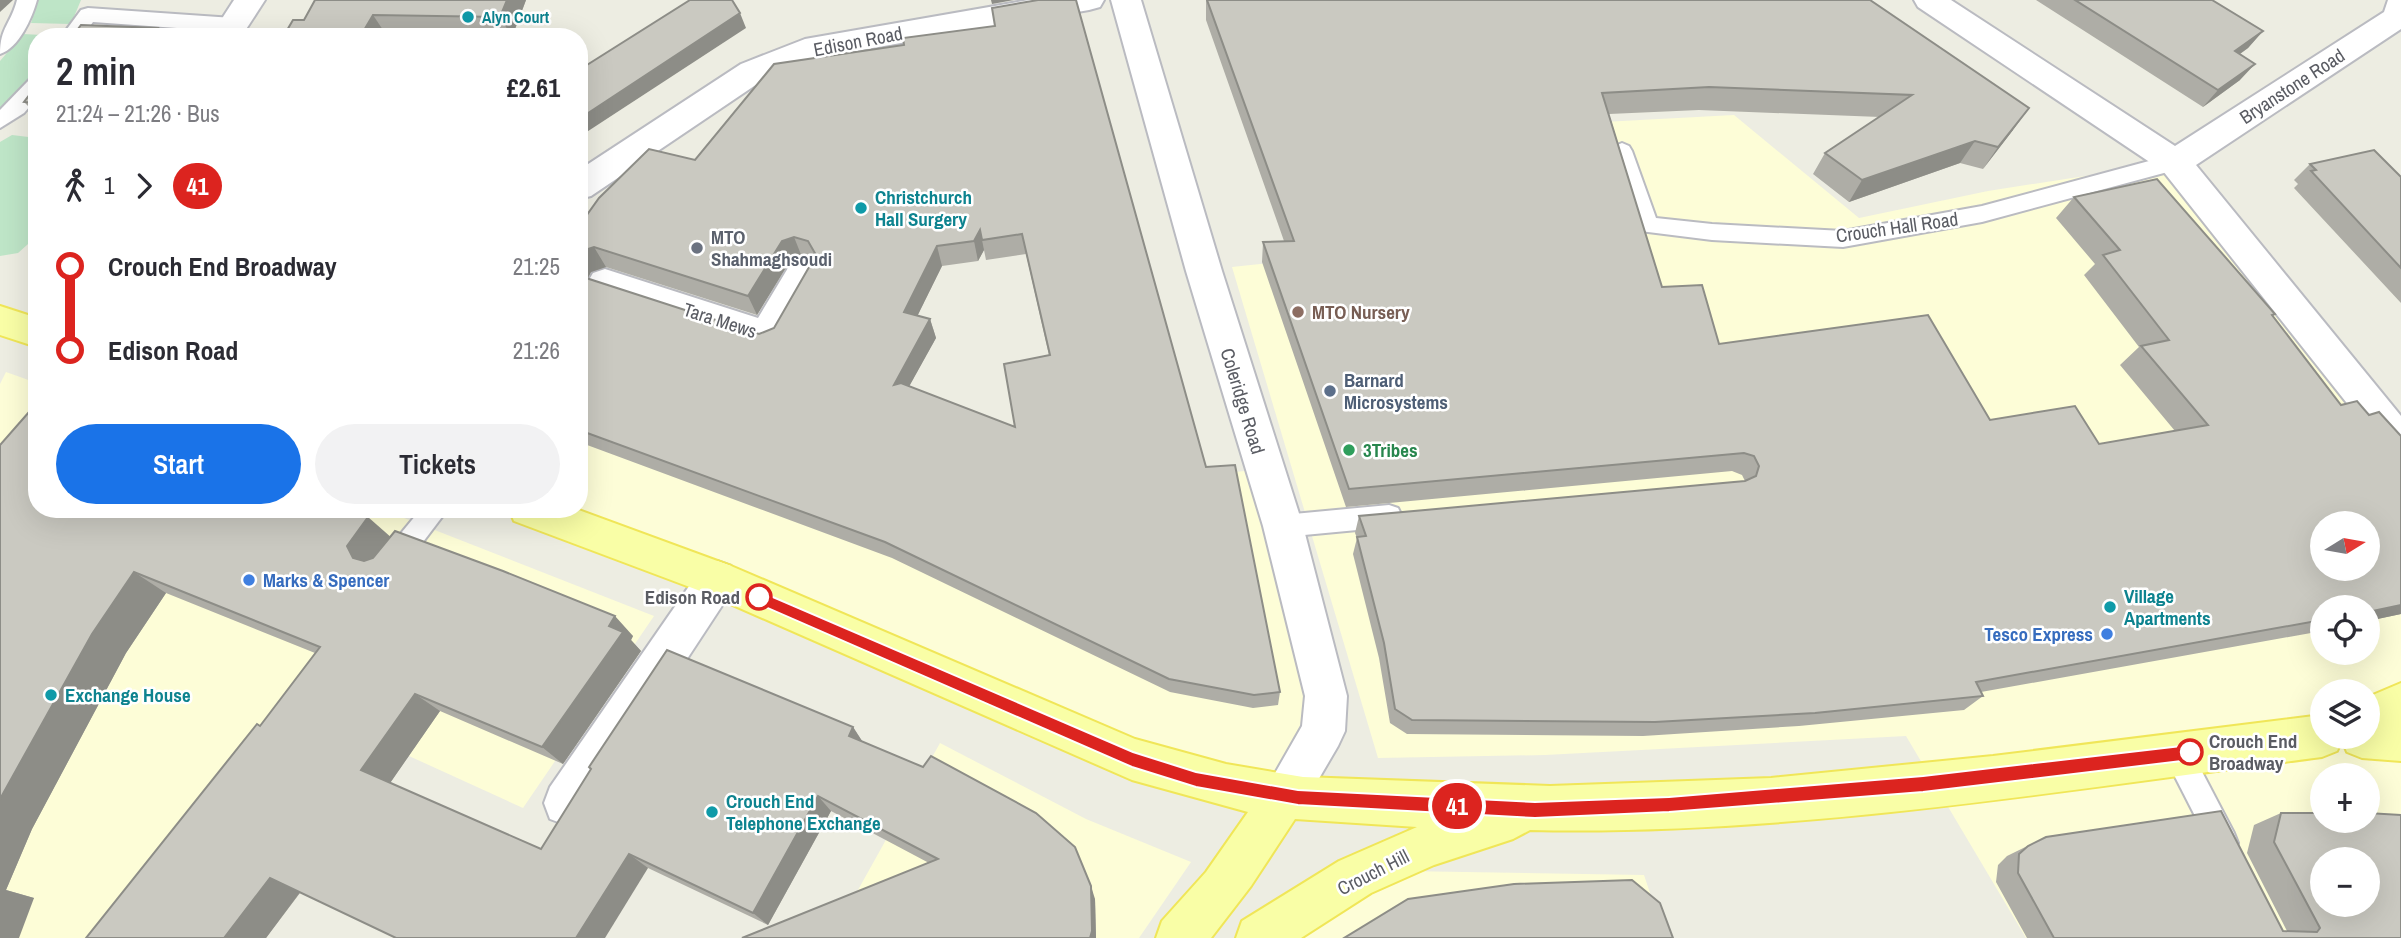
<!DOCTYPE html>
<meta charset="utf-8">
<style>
:root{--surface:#fff;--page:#f2f2f3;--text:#2b2b33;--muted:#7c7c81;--accent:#1a73e8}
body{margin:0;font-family:"Archivo Narrow",sans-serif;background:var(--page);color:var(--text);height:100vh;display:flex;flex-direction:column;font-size:26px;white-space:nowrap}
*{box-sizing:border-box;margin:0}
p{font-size:23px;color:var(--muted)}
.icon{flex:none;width:38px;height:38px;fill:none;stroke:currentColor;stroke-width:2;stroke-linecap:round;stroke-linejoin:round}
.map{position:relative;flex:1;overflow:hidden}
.drawer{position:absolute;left:28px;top:28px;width:560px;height:490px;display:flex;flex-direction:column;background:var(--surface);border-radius:28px;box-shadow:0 7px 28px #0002}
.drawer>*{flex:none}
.badge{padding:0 14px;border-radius:23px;font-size:24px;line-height:46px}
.needle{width:46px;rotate:79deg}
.buttons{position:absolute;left:2310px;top:511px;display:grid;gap:14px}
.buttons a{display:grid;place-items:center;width:70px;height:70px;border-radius:50%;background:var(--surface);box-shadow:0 7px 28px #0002;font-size:35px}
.map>.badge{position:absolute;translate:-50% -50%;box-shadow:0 0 0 4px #fff}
.legs{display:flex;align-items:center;gap:10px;height:77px;padding:0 28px;font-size:23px}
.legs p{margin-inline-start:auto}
.head{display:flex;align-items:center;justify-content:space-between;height:119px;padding:0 28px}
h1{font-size:38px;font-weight:600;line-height:52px}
.primary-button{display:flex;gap:14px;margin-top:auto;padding:14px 28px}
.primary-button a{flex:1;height:80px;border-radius:42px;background:var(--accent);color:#fff;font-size:28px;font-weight:600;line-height:80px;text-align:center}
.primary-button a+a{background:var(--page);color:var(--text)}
ul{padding:0 28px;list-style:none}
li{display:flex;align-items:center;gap:24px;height:84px;font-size:26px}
li i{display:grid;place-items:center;width:10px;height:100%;margin:0 9px;background:currentColor}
li i::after{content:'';width:18px;height:18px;margin:-9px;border:5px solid;border-radius:50%;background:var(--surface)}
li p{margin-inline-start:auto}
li:first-child i{background:linear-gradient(#0000 50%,currentColor 0)}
li:last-child i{background:linear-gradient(currentColor 50%,#0000 0)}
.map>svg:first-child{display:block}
</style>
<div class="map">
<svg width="2401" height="938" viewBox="0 0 2401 938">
<rect width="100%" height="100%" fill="#edede2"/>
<g fill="#fdfdd7" fill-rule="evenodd">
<path d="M1734,115L1859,218L1988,191L2175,162L2401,423V938H2026L1906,736L1545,755L1378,758L1232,267L1375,252L1603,122ZM2322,523H2368V569H2322ZM2322,607H2368V653H2322ZM2322,691H2368V737H2322ZM2322,775H2368V821H2322ZM2322,859H2368V905H2322Z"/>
<path d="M579,330L1073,489L1264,469L1326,696L1284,796L528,509H579Z"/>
<path d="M6,372L37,383V509H381L654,616L523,808L295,704L104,938H0V384Z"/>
<path d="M940,743L1086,819L1191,862L1139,938H807L839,924Z"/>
<path d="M1403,871L1644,875L1665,938H1300Z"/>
</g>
<g fill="#bee5c7">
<path d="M38,0H81L71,24L31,23Z"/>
<path d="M23,34L61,36L37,37V70L18,97L0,113V61Z"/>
<path d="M12,135L37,138V236L18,253L0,256V142Z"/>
</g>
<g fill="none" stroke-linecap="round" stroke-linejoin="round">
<g stroke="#babbc1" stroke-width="4">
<g id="service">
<path d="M17,0H37C32,18 19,48 0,54C0,27 11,24 17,0Z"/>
<path d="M88,8L233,18L240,20L243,25L240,30L233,32L93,22L82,37H61L81,10Z"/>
<path d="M37,77V98L24,113L0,128V110L30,79Z"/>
<path d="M1622,143L1629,146L1632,151L1656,218L1712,224L1843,231L1982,206L2175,154L2182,157L2186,162L2182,167L2175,170L1982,222L1843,247L1712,240L1640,231L1612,151L1615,146Z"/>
<path d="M1389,505L1398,508L1402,516L1398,524L1389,527L1283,537L1274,534L1270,526L1274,518L1283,515Z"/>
<path d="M421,509H448L401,571L392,574L383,571L379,563L383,555Z"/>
<path d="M2178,741L2188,745L2234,833L2238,843L2234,853L2224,857L2214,853L2168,763L2164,754L2168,745Z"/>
</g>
</g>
<g stroke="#babbc1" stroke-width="4">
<g id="minor">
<path d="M234,0H265L241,37H210Z"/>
<path d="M1029,0H1104L1100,7L1089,10L821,57L763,80L591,196L579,199V170L741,64L805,39Z"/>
<path d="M1111,0H1141L1222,271L1303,526L1347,696L1345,731L1338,746L1300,811L1284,818L1268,811L1262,796L1302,726L1305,696L1263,526L1186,271Z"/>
<path d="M1914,0H1951L2175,146L2384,12L2388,0H2401V29L2196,165L2401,416V460L2388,455L2163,171L1918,7Z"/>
<path d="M803,259L815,263L821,273L780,345L767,350L593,293L587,283L593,273L605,269L758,318L791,263Z"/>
<path d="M717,561L731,566L737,579L731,592L582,819L566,825L550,819L544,803L550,787L703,566Z"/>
</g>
</g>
<g stroke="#f0e658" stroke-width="4">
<g id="primary">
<path d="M0,306L37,318V347L0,335Z"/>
<path d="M509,509H576L731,566L1135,739L1226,764L1303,777L1550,786L1771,778L1993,756L2322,715V737H2368V697L2401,683V761L2362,758L2347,752L2342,740L2337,751L2322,757C2062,790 1792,836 1530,830L1513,839L1434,865L1371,893L1301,938H1236L1242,921L1339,861L1417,827L1295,819L1251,886L1211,938H1156L1162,921L1206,872L1248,812L1132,780L703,592L514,521Z"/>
</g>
</g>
<use href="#service" fill="#fff" fill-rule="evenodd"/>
<use href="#minor" fill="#fff" fill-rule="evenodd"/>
<use href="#primary" fill="#f9fea6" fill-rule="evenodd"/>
</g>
<g fill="#aeada6" fill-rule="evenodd">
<path d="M315,0H526L512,37L387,36L304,20Z"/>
<path d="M1206,0H1870L2013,130L1983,169L1960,163L1849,202L1813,174L1825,153L1880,117L1699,110L1609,114L1662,287L1719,344L1990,420L2099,444L2175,431L2120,365L2139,347L2084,275L2095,264L2056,218L2074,197L2275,314L2273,316L2341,405L2369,415L2401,436V614L2368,621L2322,607V631L1981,692L1983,696L1964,710L1799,726L1643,736L1407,734L1390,723L1379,658L1353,554L1357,538L1355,533L1359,516L1745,481L1742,475L1732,471L1346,507L1262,262L1263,242L1284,241L1206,20Z"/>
<path d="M2036,0H2212L2263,31L2248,48L2240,54V80L2203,107Z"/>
<path d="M904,45L1206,467L1280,692L1278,705L1253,708L1170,692L892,558L579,442V226L695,160ZM984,250L986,260L1026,254L1049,355L1015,427L909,386L936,338L930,319L917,316L942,266L978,261ZM802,257L813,260L774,328L759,334L587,279L591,272L606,267L757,315L790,261Z"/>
<path d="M37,85V111H33L24,102Z"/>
<path d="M2310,164L2401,177V303L2294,188L2298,184L2294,180Z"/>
<path d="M37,509L390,537L633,636L631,640L641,651L563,764L440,711L390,783L541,849L591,769L589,767L853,727L862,741L1095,899L1096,938H742L929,863L831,811L768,925L648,868L300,893L266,938H86L260,726L315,653L166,593L126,653L32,829L6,890L34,898L0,938Z"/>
<path d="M2281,813L2401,938H2027L1996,882L1998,865L2007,856L2046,837L2283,931H2287L2247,853L2254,825Z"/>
</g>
<g fill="#8d8d87">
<path d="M0,0H13L0,12Z"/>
<path d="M507,0H526L512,37L500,17Z"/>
<path d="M991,0H1014L992,4Z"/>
<path d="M740,13L746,28L579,137V119Z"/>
<path d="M373,15L387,36L386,37H360Z"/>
<path d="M158,28L165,37H153Z"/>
<path d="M2263,31L2248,48L2220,68L2235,51Z"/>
<path d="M2255,64L2240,80L2203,107L2218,90Z"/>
<path d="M2029,108L2013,130L1983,169L1998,147Z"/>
<path d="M1975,141L1960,163L1849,202L1862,180Z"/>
<path d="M980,230L984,250L978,261L974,241Z"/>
<path d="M794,237L802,257L790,261L757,315L748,296L782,241Z"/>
<path d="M937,246L942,266L910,331L904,312Z"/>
<path d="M594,247L606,267L591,272L585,284L579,276V252Z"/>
<path d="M930,319L936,338L900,403L894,385Z"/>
<path d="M368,517L393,539L373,567L353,558L347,546Z"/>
<path d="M134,572L166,593L126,653L32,829L6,890L34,898L19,938H0V799L92,634Z"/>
<path d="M2401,605V614L2368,621V612Z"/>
<path d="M615,616L633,636L631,640L641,651L563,764L542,747L609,626Z"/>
<path d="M415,694L440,711L388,786L361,770Z"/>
<path d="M853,727L864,744L849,736Z"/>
<path d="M818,796L831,811L768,925L753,913Z"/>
<path d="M629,854L648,868L605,938H576Z"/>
<path d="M270,878L301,891L266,938H224Z"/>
<path d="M1091,886L1095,899L1096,938H1090Z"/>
</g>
<g fill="#cac9c1" stroke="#8d8d87" stroke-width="2" fill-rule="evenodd">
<path d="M315,0H507L500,17L373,15L360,37H283L293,20H304Z"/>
<path d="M690,0H732L740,13L579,119V70Z"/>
<path d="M1038,0H1076L1206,467L1235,465L1280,692L1254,695L1169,679L885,542L579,430V275L580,276L759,334L774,328L816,255L808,241L794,237L782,241L748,296L594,247L579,252V226L599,198L649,149L695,160L774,64L904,45L903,38L995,26L992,8ZM980,230L982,240L1022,234L1050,355L1004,364L1015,427L901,383L894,385L930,319L904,312L937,246L974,241Z"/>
<path d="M1207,0H1870L2029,108L1998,147L1975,141L1862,180L1825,153L1912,95L1709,87L1602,93L1662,287L1702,285L1719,344L1928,315L1990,420L2075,406L2099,444L2208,425L2141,346L2169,340L2103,255L2120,250L2074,197L2157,179L2275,314L2272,315L2341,405L2357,401L2369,415L2379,412L2401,436V605L2368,612V607H2322V620L1976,682L1983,696L1815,713L1655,722L1412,720L1395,709L1384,643L1357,537L1366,536L1359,516L1745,481L1756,476L1759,466L1754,456L1744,453L1349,489L1263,242L1294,241ZM2322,523H2368V569H2322Z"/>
<path d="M2075,0H2212L2263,31L2235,51L2255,64L2218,90Z"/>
<path d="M81,25L158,28L153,37H72Z"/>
<path d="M37,85V103L24,102Z"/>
<path d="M2374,150L2401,177V268L2311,171L2316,170L2310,164Z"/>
<path d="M29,412L37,415V509H348L368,517L347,546L353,558L364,561L373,558L395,531L503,571L615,616L609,626L623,632L542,747L415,694L361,770L541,849L591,769L589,767L667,650L853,727L849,736L923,767L931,756L1036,813L1075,847L1091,886L1092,931L1090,938H742L938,859L818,796L753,913L629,854L576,938H396L270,878L224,938H86L257,724L260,726L320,647L134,572L92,634L0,799V445Z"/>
<path d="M2221,811L2283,931L2317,932L2320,928L2274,842L2281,813H2322V821H2368V813L2401,815V938H2054L2018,873L2019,854L2028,846L2046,837ZM2322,859H2368V905H2322Z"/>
<path d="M1632,880L1660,903L1673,938H1344L1408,899L1514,884Z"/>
</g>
<path fill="#dc241f" stroke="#fff" stroke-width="2" d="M759,591L1133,752L1196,772L1298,790L1535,802L1669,797L1923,776L2190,745L2196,747L2198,752L2196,758L2190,760L1923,792L1669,812L1535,818L1298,805L1196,787L1132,767L754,602L752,597Z"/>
<g fill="#0f9aa8" stroke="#fff" stroke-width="2.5">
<circle cx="468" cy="17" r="7"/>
<circle cx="861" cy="208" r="7"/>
<circle cx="2110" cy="607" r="7"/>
<circle cx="51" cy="695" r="7"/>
<circle cx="712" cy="812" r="7"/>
</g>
<circle fill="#6b7280" stroke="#fff" stroke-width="2.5" cx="697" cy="248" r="7"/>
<circle fill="#8d6e63" stroke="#fff" stroke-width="2.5" cx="1298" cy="312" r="7"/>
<circle fill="#5c6f8a" stroke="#fff" stroke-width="2.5" cx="1330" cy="391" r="7"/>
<circle fill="#2e9e5b" stroke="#fff" stroke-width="2.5" cx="1349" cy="450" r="7"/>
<g fill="#3f7fe0" stroke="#fff" stroke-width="2.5">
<circle cx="249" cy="580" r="7"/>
<circle cx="2107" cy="634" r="7"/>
</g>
<g fill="#fff" stroke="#dc241f" stroke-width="3.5">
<circle cx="759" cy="597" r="12"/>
<circle cx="2190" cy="752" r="12"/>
</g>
<g text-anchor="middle" stroke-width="5" stroke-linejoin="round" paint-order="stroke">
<g font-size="16" font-weight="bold" fill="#0d838f" stroke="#fff" text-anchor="start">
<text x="482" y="23">Alyn Court</text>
</g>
<g font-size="19" fill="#5a5c63" stroke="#fff">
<text transform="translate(858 41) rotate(-11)" y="7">Edison Road</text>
<text transform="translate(2292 86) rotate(-33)" y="7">Bryanstone Road</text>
<text transform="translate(1897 227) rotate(-8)" y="7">Crouch Hall Road</text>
<text transform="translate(720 320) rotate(18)" y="7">Tara Mews</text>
<text transform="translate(1243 401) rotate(73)" y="7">Coleridge Road</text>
<text transform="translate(1373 872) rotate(-27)" y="7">Crouch Hill</text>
</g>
<g font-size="19" font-weight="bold" fill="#0d838f" stroke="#fff" text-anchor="start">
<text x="875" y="204">Christchurch<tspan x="875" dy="22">Hall Surgery</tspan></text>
<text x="2124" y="603">Village<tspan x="2124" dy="22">Apartments</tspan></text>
<text x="65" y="702">Exchange House</text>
<text x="726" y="808">Crouch End<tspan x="726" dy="22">Telephone Exchange</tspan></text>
</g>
<g font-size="19" font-weight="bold" fill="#5b616d" stroke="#fff" text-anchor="start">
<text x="711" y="244">MTO<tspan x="711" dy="22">Shahmaghsoudi</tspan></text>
</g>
<g font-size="19" font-weight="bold" fill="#785e54" stroke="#fff" text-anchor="start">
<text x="1312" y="319">MTO Nursery</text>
</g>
<g font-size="19" font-weight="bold" fill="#4e5e75" stroke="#fff" text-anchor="start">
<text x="1344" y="387">Barnard<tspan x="1344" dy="22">Microsystems</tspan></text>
</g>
<g font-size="19" font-weight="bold" fill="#27864d" stroke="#fff" text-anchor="start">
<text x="1363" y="457">3Tribes</text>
</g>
<g font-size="19" font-weight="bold" fill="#366cbe" stroke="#fff" text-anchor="start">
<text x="263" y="587">Marks &amp; Spencer</text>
<text x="2093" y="641" text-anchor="end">Tesco Express</text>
</g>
<g font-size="19" font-weight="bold" fill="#5a5c63" stroke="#fff" text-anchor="end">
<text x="740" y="604">Edison Road</text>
<text x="2209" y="748" text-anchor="start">Crouch End<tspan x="2209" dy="22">Broadway</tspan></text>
</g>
</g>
</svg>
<div class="buttons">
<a><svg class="needle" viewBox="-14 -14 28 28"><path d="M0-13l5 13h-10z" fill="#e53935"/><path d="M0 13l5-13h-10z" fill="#7c7c81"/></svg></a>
<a><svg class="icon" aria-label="locate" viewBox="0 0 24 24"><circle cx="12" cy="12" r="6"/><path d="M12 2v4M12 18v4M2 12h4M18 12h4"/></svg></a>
<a><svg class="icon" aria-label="layers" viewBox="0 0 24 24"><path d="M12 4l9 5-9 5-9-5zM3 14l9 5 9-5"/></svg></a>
<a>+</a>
<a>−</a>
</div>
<b class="badge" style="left:1457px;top:806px;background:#dc241f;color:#fff">41</b>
<section class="drawer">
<div class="head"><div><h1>2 min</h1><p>21:24 – 21:26 · Bus</p></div><b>£2.61</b></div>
<div class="legs"><svg class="icon" aria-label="walk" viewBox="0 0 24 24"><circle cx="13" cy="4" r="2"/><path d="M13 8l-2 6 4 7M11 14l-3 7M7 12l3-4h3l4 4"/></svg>1<svg class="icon" aria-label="forward" viewBox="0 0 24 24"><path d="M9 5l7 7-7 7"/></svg><b class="badge" style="background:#dc241f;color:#fff">41</b></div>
<ul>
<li><i style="color:#dc241f"></i><b>Crouch End Broadway</b><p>21:25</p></li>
<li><i style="color:#dc241f"></i><b>Edison Road</b><p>21:26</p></li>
</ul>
<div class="primary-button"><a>Start</a><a>Tickets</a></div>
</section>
</div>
